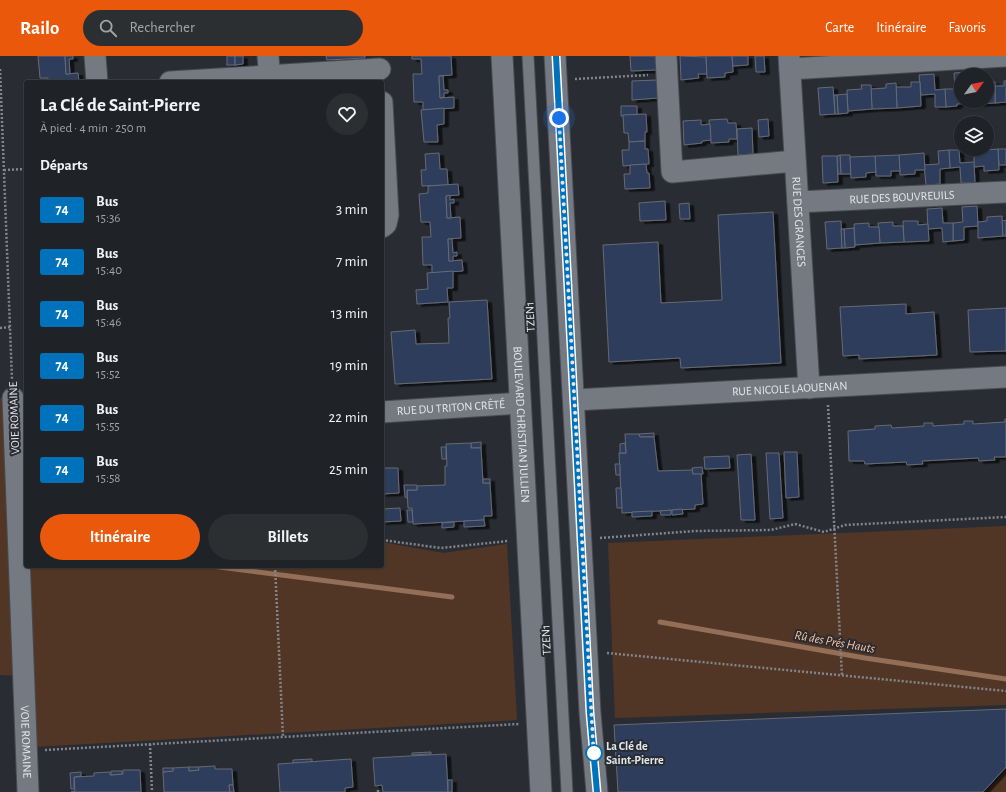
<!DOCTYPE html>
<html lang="fr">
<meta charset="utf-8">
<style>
:root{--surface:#1f2226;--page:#2c2f32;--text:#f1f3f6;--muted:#a1a4a7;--line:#3c3f43;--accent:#ea580c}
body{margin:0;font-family:"Alegreya Sans",sans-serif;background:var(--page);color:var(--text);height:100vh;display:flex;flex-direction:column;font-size:15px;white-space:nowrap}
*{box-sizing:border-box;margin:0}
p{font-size:13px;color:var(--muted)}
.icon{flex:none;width:22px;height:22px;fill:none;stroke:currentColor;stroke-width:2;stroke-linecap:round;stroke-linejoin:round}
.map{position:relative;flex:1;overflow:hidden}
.side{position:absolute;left:24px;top:24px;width:360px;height:488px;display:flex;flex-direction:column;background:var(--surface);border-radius:4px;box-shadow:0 1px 3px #0004,0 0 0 1px var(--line)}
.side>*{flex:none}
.badge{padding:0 8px;border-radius:3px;font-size:14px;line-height:26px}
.needle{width:26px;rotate:57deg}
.buttons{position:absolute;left:954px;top:12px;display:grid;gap:8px}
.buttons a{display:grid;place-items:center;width:40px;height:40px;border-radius:50%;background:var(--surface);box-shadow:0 1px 3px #0004,0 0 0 1px var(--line);font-size:20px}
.you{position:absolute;width:20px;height:20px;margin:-10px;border:3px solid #fff;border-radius:50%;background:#1a73e8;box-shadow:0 0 0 6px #1a73e833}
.map>.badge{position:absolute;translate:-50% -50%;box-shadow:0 0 0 2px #fff}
h2{padding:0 16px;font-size:15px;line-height:36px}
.round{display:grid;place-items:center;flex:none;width:42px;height:42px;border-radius:21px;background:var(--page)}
.summary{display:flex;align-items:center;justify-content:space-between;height:68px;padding:0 16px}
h1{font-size:19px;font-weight:600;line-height:30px}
.primary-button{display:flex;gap:8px;margin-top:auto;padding:8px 16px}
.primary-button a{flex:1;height:46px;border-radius:24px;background:var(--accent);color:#fff;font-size:16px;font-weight:600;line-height:46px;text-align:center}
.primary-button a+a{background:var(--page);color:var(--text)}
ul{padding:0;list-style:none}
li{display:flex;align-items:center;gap:12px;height:52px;padding:0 16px}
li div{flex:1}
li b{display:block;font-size:15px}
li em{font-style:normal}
li .badge{min-width:44px;font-weight:700;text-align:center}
header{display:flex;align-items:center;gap:24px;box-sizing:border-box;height:56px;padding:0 20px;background:var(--accent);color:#fff}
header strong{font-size:19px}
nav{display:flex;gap:22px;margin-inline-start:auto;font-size:14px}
.search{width:280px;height:36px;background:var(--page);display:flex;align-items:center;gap:10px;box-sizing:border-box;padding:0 14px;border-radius:22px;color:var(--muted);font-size:15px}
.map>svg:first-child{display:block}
</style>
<header>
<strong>Railo</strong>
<div class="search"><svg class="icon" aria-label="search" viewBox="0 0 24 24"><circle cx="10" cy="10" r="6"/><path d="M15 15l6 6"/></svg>Rechercher</div>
<nav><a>Carte</a><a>Itinéraire</a><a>Favoris</a></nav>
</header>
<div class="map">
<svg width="1006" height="736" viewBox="0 0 1006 736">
<defs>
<filter id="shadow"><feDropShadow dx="4.5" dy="2.5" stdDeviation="0" flood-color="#0009"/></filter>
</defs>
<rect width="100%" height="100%" fill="#292d33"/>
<g fill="#523625">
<path d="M0,342L10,351L20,620L0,619Z"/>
<path d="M21,398H26V510H382V486L443,497L507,488L517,664L33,691Z"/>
<path d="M1006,470V649L615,662L608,487Z"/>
<path d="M1006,714V736H986Z"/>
</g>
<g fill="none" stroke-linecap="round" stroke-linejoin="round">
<g stroke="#936f58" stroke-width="5">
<path d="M212,510L452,541"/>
<path d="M660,566L865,602L1006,623"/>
</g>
</g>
<g fill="#2e3d5c" stroke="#666a72" filter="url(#shadow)">
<path d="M38,0H65L66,18L78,17L79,26H48V22H40Z"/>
<path d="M65,0H73V3H69L70,18H66Z"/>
<rect x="227" y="0" width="8" height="9"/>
<path d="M235,0H243V8L235,9Z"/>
<path d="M326,0H365V2L327,4Z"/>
<path d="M412,0H451L452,19L439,20L440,42L454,41V52L423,54V46H414L413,18H422L421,3H412Z"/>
<path d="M630,0H656L657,14L631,15Z"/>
<path d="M680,0L706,1L707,18H698L699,22L681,24Z"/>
<path d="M706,0H732L733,16L725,17V21L707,22Z"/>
<path d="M732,0H748V9L733,10Z"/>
<path d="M755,0H764L765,16H756Z"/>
<path d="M969,16L970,19H961V45H971V47L957,48V50L946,51L945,33H955L954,17Z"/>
<path d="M934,18L935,34L945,33L946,51H935V38L921,39L919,19Z"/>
<path d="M439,20H443L444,34H448V37H444V41L440,42Z"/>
<path d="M657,24L658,42L632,44V25Z"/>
<path d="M1004,25H1006V46L995,47V30H1004Z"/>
<path d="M911,26H920L921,50L897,52L896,31H911Z"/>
<path d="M987,26H995V47L971,48V45H987Z"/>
<path d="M896,27L897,52L872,53L871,33L886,32V28Z"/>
<path d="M861,29H871L872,53L848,55L847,34L862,33Z"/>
<path d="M833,31L835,58L820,59L818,32Z"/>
<path d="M847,38L848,57L838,58L837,39Z"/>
<path d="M834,39H837L838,58H835Z"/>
<path d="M621,50H637V59L621,60Z"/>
<path d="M444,52V68L437,69L438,86H424L421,54Z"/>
<path d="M646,58L647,76H645V85L629,86L628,77H624L623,59Z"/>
<path d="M727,63L728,67H736L737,83H729V86L711,87L709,64Z"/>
<path d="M768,63L769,80L759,81L758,64Z"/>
<path d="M701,64V69L710,68L711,84L702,85V87L684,89L683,65Z"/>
<path d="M752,72L753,98L738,99L737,73Z"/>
<path d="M645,85V93H648L649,108L623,110L622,94H629V86Z"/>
<path d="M998,93H1006V109H999Z"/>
<path d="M998,93L999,114L984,115V110L974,111V95Z"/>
<path d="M949,94H959L960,107L974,106L975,127H961L960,111L950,112Z"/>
<path d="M949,94L950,112L940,113V128L926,129L924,109L939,108L938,95Z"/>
<path d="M439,97L440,113H447L448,129L422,130L421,114H426L425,98Z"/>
<path d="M924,97L925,114H915V118L900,119L899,99Z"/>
<path d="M840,99H850L851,118H841Z"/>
<path d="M840,99L841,118H838L837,100Z"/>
<path d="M899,99L900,115H891V120H876L875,100Z"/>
<path d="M822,100H837L838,126L823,127Z"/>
<path d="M875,100L876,116L866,117V121L851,122L850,101Z"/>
<path d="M646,108L647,117H649L650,132L625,133L624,118H630V109Z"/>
<path d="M458,128L459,139L446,140L447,162L460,161L461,182L448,183L449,205L462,204L463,215L432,217V209H423L422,181H431L430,166H421L419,138L428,137V130Z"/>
<path d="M450,139V144L454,143V147H450L451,162H447L446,140Z"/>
<path d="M665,145L666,164L640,165L639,147Z"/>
<path d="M689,147L690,163H680L679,148Z"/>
<path d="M977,150L978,170L964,171V184L953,185V167L963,166L962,151Z"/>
<path d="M942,152L943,167H953V185L943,186L942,172L928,173L927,153Z"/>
<path d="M773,156L781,307L681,312L680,302L609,306L603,189L658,186L661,247L722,244L718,159Z"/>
<path d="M1002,160L1003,180L978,182V166L987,165V161Z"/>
<path d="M1006,164V180H1003L1002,165Z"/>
<path d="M841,165L842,192L827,193L825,166Z"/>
<path d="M903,165H918V169L928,168L929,185L904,186Z"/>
<path d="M893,166V170H903L904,186L880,187L878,167Z"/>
<path d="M869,167V171H879L880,187L855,189L854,168Z"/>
<path d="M854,172L855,191L845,192L844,173Z"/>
<path d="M841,173H844L845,192H842Z"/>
<path d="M448,183H452L453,197L457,196V200H453V205H449Z"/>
<path d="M453,215V232H447L448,246L417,248L416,234L428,233L427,217Z"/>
<path d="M487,244L492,323L395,328L391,276L415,274L416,288L449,287L448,262H450L449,246Z"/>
<path d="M906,248V258L934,256L937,299L859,303V299L843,300L840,251Z"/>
<path d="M1006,252V295L970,296L968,254Z"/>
<path d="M1005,363H1006V401H994L995,404L979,405L978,402L922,405L923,408L907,409L906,406L865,408L864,405H849L848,375L875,373V370L891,369L892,372L924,370V367H933V370L964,368V365H973V368L1005,366Z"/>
<path d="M654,377V381H640L639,378Z"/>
<path d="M625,378H639L640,381H654L658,415L693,414V418L701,417L703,448L695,449V453L622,457L619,397H626Z"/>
<path d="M481,386V392H471V387Z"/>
<path d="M471,387V392H481L483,427H490L492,460H484V464L413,468L412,452H408L407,434H417V430L445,429V410H447L446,388Z"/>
<path d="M625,387L626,397H620V388Z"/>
<path d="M441,391H446V403H442Z"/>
<path d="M784,396H797L799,441L786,442Z"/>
<path d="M766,397H779L783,462L770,463Z"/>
<path d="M751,398L755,464H741L737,399Z"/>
<path d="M729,400L730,412L705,413L704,401Z"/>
<path d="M615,408H620V419H616Z"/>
<path d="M702,411L703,418H693L692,412Z"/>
<path d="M382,412H398L399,437L382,438Z"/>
<rect x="483" y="423" width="7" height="4"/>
<path d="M404,429H417V434H407V442L405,441Z"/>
<path d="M616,432H621L622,452H617Z"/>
<path d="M400,452L401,465L382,466V453Z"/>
<path d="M682,453L683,458L672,459V454Z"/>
<path d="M407,454H412L413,466H408Z"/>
<path d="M671,454V459H661L660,455Z"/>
<path d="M652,455V460L632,461V456Z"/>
<path d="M484,464L485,470L464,471V465Z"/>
<path d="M454,466V471L442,472V467Z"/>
<path d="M1006,653V711L983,736H618L614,669Z"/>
<path d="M431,696V698L412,699V697Z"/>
<path d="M446,698L448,736H383L382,729L375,730L373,702Z"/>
<path d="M312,703V706L293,707V704Z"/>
<path d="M351,703L353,731L345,732V736H280L278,708Z"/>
<path d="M215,710V713H232L233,729H229L230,736H164L163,716L173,715V712L189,711V715L199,714L198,711Z"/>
<path d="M189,711H198L199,714L189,715Z"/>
<path d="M163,712H173V715L163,716Z"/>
<path d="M123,714H140L141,736H71L75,735L74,721L94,720V717L110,716V719L123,718Z"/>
<path d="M111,715H122V718L111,719Z"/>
<path d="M81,716V720L74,721V733H71L70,717Z"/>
<rect x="448" y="724" width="4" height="12"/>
<path d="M229,729H233L234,736H230Z"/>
</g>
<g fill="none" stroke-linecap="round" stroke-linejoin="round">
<g stroke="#484b51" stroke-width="13">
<path id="service" d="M528,0L567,736"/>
</g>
<g stroke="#484b51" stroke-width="23">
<g id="minor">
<path d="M95,0L97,26"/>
<path d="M268,0L270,26"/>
<path id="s1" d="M502,0L541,736"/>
<path d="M555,0L590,657L597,736"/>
<path d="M666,0L672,116L795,105"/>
<path id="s2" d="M789,0L809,332"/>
<path d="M790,13L1006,0"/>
<path d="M170,26L380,13"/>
<path d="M382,46L388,159L386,168L382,171"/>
<path id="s3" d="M798,146L1006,136"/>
<path id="s4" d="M13,342L28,736"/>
<path id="s5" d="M574,344L1006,321"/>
<path id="s6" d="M382,356L520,347"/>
</g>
</g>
<g stroke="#82868b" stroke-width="2.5" stroke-dasharray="2 2" stroke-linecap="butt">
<path d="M0,13L12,324"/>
<path d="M575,23L648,19"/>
<path d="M4,114L26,113"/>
<path d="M0,272L10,271"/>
<path d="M828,349L842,620"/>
<path d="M600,482L695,475L771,474L795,468L824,476L845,469L1006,461"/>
<path d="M382,484L441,492L508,485"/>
<path d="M275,510L283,681"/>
<path d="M607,597L1006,635"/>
<path d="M150,688L152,736"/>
<path d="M45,694L519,668"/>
<path d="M378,734V736"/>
</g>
<use href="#service" stroke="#757981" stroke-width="11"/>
<use href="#minor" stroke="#757981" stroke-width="21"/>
</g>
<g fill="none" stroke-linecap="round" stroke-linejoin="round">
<g stroke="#fff" stroke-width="9">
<path id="line" d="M556,0L590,657L597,736"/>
</g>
<use href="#line" stroke="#0072bc" stroke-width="6"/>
<path stroke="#e3e6ea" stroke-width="4" stroke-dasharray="0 7.2" d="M559,62L594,704V697"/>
</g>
<circle fill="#fff" stroke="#0072bc" stroke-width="2" cx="594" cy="697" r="8"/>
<g text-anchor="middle" stroke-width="4" stroke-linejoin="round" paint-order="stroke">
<g font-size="12" fill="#e3e6ea" stroke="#292d33">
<text dy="4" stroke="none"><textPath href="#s3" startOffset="104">RUE DES BOUVREUILS</textPath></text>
<text dy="4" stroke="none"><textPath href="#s2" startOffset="166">RUE DES GRANGES</textPath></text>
<text transform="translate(530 261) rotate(-93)" y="4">TZEN1</text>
<text dy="4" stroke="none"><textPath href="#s5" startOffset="216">RUE NICOLE LAOUENAN</textPath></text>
<text dy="4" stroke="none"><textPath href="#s6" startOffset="69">RUE DU TRITON CRÊTÉ</textPath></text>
<text transform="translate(14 362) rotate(-92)" y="4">VOIE ROMAINE</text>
<text dy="4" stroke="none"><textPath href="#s1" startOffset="369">BOULEVARD CHRISTIAN JULLIEN</textPath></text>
<text transform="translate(546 584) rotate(-93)" y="4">TZEN1</text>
<text dy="4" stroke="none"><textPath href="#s4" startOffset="344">VOIE ROMAINE</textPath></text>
</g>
<g font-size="12" font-weight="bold" fill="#e3e6ea" stroke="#292d33" text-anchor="start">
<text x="606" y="694">La Clé de<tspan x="606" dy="14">Saint-Pierre</tspan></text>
</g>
<g font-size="13" font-style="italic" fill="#ffc19b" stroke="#292d33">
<text transform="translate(835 585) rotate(10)" y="5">Rû des Prés Hauts</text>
</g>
</g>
</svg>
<div class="buttons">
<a><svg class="needle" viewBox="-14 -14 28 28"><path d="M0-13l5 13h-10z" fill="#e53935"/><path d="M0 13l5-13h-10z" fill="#a1a4a7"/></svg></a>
<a><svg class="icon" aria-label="layers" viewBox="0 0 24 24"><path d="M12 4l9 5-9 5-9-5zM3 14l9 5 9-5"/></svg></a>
</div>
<div class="you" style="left:559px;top:62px"></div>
<section class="side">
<div class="summary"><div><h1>La Clé de Saint-Pierre</h1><p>À pied · 4 min · 250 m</p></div><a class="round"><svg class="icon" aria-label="heart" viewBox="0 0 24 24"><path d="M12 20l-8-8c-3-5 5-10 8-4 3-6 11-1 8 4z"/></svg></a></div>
<h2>Départs</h2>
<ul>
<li><span class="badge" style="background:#0072bc;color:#fff">74</span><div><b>Bus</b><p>15:36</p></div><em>3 min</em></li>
<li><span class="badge" style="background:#0072bc;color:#fff">74</span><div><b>Bus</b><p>15:40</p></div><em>7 min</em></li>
<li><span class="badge" style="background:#0072bc;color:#fff">74</span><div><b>Bus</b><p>15:46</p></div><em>13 min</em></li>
<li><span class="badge" style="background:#0072bc;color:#fff">74</span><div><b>Bus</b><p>15:52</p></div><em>19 min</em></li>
<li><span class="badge" style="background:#0072bc;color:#fff">74</span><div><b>Bus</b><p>15:55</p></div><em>22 min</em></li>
<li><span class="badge" style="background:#0072bc;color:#fff">74</span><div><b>Bus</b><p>15:58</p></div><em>25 min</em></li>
</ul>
<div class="primary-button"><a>Itinéraire</a><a>Billets</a></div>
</section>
</div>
